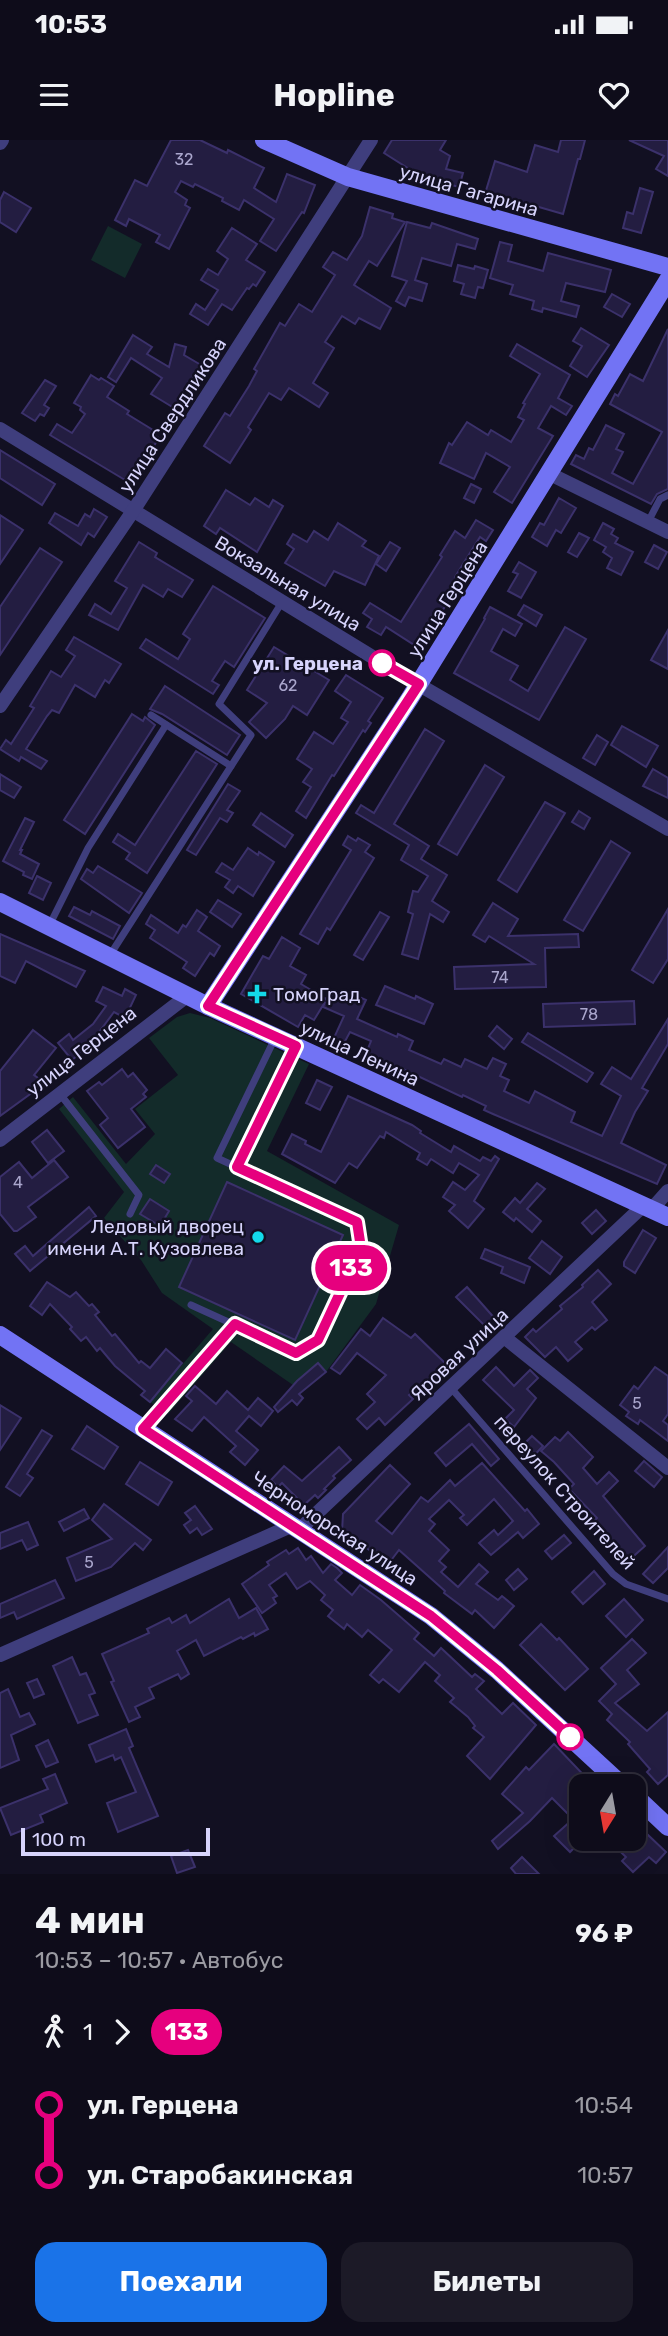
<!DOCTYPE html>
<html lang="ru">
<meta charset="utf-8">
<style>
:root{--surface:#0e0c1a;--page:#1c1a27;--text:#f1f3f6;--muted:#9b9ba2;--line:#2e2c39;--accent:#1a73e8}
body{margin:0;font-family:Rubik,sans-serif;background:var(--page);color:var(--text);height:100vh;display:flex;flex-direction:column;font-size:26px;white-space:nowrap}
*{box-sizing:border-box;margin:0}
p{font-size:23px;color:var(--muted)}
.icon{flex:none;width:38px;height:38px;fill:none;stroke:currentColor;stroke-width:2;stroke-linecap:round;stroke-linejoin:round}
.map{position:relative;height:1734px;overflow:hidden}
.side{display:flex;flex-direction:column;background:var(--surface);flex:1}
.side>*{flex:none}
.badge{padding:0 14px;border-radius:23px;font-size:24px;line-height:46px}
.needle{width:46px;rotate:191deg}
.fabs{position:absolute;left:569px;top:1634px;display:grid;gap:14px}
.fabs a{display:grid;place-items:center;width:77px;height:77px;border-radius:14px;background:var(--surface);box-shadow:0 7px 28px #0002,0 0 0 2px var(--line);font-size:35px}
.scale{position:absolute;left:21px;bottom:18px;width:189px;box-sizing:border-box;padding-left:7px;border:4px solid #d7d4fc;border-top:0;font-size:19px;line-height:24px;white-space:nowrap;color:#d7d4fc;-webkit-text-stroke:5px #121022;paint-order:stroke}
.map>.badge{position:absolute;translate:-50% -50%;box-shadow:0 0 0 4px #fff}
.legs{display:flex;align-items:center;gap:10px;height:77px;padding:0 35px;font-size:23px}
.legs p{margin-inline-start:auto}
.headline{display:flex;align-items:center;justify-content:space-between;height:119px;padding:0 35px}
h1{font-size:38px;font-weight:700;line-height:52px}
.action{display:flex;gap:14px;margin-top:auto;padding:14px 35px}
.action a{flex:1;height:80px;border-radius:21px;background:var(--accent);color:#fff;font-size:28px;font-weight:700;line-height:80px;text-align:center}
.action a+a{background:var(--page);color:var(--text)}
ul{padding:0 35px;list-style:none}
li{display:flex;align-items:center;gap:24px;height:70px;font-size:26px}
li i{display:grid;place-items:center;width:10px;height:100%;margin:0 9px;background:currentColor}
li i::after{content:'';width:18px;height:18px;margin:-9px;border:5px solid;border-radius:50%;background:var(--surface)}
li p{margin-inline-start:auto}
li:first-child i{background:linear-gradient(#0000 50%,currentColor 0)}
li:last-child i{background:linear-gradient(currentColor 50%,#0000 0)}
.status{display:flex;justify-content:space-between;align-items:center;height:49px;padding:0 35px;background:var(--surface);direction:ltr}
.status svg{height:19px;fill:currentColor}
header{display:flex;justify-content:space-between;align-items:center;height:91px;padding:0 35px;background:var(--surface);font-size:32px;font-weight:700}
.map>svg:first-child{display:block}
</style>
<div class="status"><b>10:53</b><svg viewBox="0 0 49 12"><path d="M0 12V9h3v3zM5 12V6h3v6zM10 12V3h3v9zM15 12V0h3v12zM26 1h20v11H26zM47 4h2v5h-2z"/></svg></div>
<header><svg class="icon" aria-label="menu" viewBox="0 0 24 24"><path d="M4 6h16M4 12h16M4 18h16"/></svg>Hopline<svg class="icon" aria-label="heart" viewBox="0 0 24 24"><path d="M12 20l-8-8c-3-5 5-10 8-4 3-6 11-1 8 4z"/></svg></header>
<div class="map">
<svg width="668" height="1734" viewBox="0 0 668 1734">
<rect width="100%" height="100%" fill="#121022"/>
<g fill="#132b2a">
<path d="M108,86L142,104L125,138L91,120Z"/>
<path d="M190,873L210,878L309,924L267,1011L399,1085L376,1164L326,1232L310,1245L303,1236L293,1245L231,1202L168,1274L150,1262L213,1189L162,1153L141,1120L104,1078L124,1052L59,969L73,957L126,1024L155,994L135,969L178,935L149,898L177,877Z"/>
</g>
<g fill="#231d41" stroke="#3b316b" stroke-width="2">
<path d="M171,0H200L227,13L228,10L264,28L254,48L276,62L287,34L315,45L304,73L302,72L276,111L260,101L274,79L244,60L239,70L222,61L223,58L195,44L193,47L181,41L175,52L187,60L185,65L190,68L169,109L156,102L160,95L129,79L126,86L115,80L135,40L147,46Z"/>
<path d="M392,0H446L440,10L450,16L446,29L463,33L459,47L422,37L384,13Z"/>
<path d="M561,0H585L580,19H578L563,74L532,65L531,68L484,57L495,21L527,32L535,5L558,12Z"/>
<path d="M629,0H668V36L656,29L664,16Z"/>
<path d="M640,48L653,52L641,93L623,88L627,72L633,74Z"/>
<path d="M4,52L31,68L16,92L0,82V60Z"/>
<path d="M370,67L393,74L392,78L405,82L377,126L369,121L354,145L391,168L380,189L359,178L355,184L342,176L325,202L334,208L313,243L328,253L319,267L289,248L281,260L269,253L248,287L251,290L230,323L204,306L225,273L230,276L249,246L257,231L254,229L280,183L285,186L299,164L312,172L335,135L323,127L333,112L347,120L362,96Z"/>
<path d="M407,82L430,88L432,83L478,99L475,109L457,104L451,126L422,118L415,140L427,144L422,161L409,157L405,166L396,161L407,141L392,136Z"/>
<path d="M232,88L257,104L246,120L265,132L256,146L253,144L249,149L247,148L232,170L222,164L208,185L190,174L196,164L205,170L218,150L201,140L208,129L218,135L228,119L217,111Z"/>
<path d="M500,102L512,105L508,121L543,131L548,113L611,130L605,152L566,143L561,161L579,166L576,177L543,168L542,172L532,169L534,161L510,154L513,145L490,138Z"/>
<path d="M458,125L474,129L475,126L488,130L483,148L478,147L475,158L461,154L464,144L454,141Z"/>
<path d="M612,154L630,164L622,177L604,167Z"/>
<path d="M581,188L609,205L587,237L570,226L582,206L573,201Z"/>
<path d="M668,189V349L657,354L651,364L571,324L576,315L584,319L589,308L593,310L606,285L624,294L616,309L623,312L612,333L633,344L662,292L610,264L615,254L618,256L630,234L643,241Z"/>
<path d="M133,195L152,207L147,214L169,227L175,204L186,207L184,215L201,225L174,268L151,254L162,238L131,218L116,242L108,237Z"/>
<path d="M517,204L570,235L558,258L572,266L566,275L551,266L538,288L553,296L512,363L494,352L510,327L486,313L474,339L440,323L449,303L452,305L467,282L488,295L491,290L511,302L524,280L518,277L525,264L523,263L540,234L510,216Z"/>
<path d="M91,235L99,240L101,238L114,246L107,257L129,271L127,274L153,290L151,293L159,298L130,343L50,295L57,284L72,293L85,274L80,270L81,267L74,263Z"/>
<path d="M45,240L56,246L44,265L49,268L44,276L40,274L35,281L22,273Z"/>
<path d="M0,310L55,344L42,365L0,338Z"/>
<path d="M471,344L481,349L474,363L464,358Z"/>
<path d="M226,350L250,365L255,358L269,367L273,360L283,366L257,412L220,388L216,394L204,386Z"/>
<path d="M559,358L576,368L561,393L556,390L547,406L532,397L540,383L544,385Z"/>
<path d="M94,369L107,377L94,397L88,393L81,405L49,383L55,373L78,386L85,374L90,377Z"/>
<path d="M0,375L23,390L0,424Z"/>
<path d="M476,380L493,390L486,401L480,397L455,437L461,441L419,508L386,487L381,495L367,487L372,479L363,473L370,463L401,482L442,417L440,415L455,391L465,398Z"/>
<path d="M338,383L366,401L362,406L379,416L365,445L334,431L325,446L285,423L294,409L287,404L293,394L307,402L314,391L328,400Z"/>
<path d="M603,383L614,389L611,394L618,398L615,403L633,412L621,435L607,428L612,418L603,412L606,407L594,400Z"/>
<path d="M579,393L589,398L577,417L568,412Z"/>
<path d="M139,402L157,413L155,417L193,440L182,457L168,449L163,457L143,445L118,490L89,475L95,464L111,474L127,448L115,441Z"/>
<path d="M390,402L400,408L386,431L376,424Z"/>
<path d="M654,405L667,412L658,429L645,422Z"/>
<path d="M40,408L62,422L0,515V467Z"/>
<path d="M519,422L536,432L521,458L508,451L518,434L513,432Z"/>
<path d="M213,446L265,478L234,527L225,521L212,541L219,545L213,554L140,508L146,499L178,519L190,499L183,494Z"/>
<path d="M524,465L542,475L536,486L518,475Z"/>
<path d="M490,467L522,484L515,496L503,489L491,511L518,526L510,540L528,551L565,487L586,499L539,580L454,533L485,479L484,478Z"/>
<path d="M668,490V529L651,520Z"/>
<path d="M74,497L121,524L109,543L105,540L95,557L75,545L59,573L52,570L47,576L26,609L47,621L41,629L21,617L19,621L0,609L6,600L11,604L34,568L30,566L51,531L61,537L75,516L66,510Z"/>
<path d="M274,507L329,540L307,575L293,566L285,579L266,598L249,582L267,563L247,550Z"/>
<path d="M346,535L383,558L368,581L371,583L365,592L363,590L334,636L332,635L306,678L296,671L311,647L303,642L312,629L297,619L314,592L333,604L348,582L341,578L351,562L335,551Z"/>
<path d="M165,546L240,595L227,615L162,574L150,569Z"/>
<path d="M132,574L143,581L145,577L155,585L85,694L64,680Z"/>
<path d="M622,586L658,606L646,627L611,605Z"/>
<path d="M425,589L444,601L394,684L429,706L421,719L447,735L432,761L449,772L443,782L430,774L418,819L402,814L413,774L408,772L413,751L418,752L428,736L401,720L409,705L356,673L361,665L374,673Z"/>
<path d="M597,595L608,602L595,625L583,618Z"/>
<path d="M196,611L217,624L147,733L126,719L130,713L113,702L118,694L135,705Z"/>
<path d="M485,625L504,637L457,715L438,704Z"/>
<path d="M653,629L668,638V658L643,646Z"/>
<path d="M0,634L21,647L14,658L0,650Z"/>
<path d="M228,644L240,651L227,670L233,673L227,682L220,678L196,715L187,710Z"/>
<path d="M545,662L565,673L517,752L498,740Z"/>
<path d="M579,671L590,678L584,689L572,682Z"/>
<path d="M261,673L293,695L285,707L253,685Z"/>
<path d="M25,678L34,682L20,710H22L20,714L39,724L32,739L23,735L24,732L3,721Z"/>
<path d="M348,696L356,701L358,698L370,705L365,712L374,718L330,790L327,788L318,804L300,794L351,710L343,705Z"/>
<path d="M611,701L630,713L583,791L564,780Z"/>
<path d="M248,708L258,715L259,712L274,722L253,756L238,746L233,753L225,747L230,740L216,732L222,723L233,730Z"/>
<path d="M98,726L142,753L129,773L81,739L87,729L93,733Z"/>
<path d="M37,736L51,743L43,760L29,753Z"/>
<path d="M218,760L241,774L232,787L210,772Z"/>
<path d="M493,763L518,779L508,796L578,794L579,807L545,808L546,847L455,849L454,827L534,824L489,796L485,802L473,795Z"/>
<path d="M74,767L90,775L92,771L120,786L113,799L69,776Z"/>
<path d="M668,769V819L653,843L632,830Z"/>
<path d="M197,770L207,777L198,791L220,806L214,816L210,813L195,836L183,828L187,822L150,798L155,790L146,784L151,775L178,793L183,785L186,787Z"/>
<path d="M380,772L389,777L363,820L354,815Z"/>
<path d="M0,794L85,831L76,847L26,821L15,843L0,836Z"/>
<path d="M282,797L300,808L290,826L306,835L301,844L326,859L329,853L351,863L355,855L366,860L357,879L397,897L398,894L413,901L409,910L441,924L444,919L461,927L465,919L487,929L493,918L506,924L500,936L509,940L504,951L529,963L535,951L575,972L571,982L602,996L621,956L601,944L612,927L631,939L668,879V904L642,948L648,951L635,972L621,1003L666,1025L657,1044L493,974L484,970L486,966L463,955L462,957L401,928L400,930L365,916L371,901L350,892L343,905L333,900L344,876L323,867L325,862L314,880L305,875L298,887L241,854L263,816L269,819Z"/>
<path d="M385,846L415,859L416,856L433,864L424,884L376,865Z"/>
<path d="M103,847L122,856L125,849L136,855L125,878L114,872L97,895L99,897L72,920L58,903L69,894L73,900L93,884L106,866L96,861Z"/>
<path d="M634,861L635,884L544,887L543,864Z"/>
<path d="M497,886L512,899L504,909L489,896Z"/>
<path d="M33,890L56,908L34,935L42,941L33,952L0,976V931Z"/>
<path d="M528,893L593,933L587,942L522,902Z"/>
<path d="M122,929L128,937L133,933L147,950L143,954L146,957L131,969L145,987L118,1008L100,985L108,978L87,951L99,942L102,945Z"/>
<path d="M317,940L332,947L320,970L306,963Z"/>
<path d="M348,956L412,985L421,991L420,993L451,1012L454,1006L480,1021L483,1017L491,1021L495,1016L499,1019L474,1061L484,1069L468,1088L449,1071L455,1065L443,1057L453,1042L465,1050L479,1035L459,1023L453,1033L431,1019L427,1025L417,1019L420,1013L386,992L384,998L380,996L357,1028L349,1023L335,1043L282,1014L292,994L306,1001L305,1004L321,1012Z"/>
<path d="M47,990L64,1011L48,1023L32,1002Z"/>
<path d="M54,1020L68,1037L28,1067L36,1077L17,1091H14L0,1074V1037L19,1022L32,1038Z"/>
<path d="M156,1025L170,1034L164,1043L150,1034Z"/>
<path d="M227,1042L343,1095L295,1200L179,1147Z"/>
<path d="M537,1043L545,1049L527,1069L541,1081L532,1092L516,1078L514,1081L503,1072L515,1058L520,1063Z"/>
<path d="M150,1059L169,1071L160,1086L140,1074Z"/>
<path d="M89,1067L96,1076L30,1131L15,1114L25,1106L33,1116Z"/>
<path d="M596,1070L606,1081L592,1094L582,1083Z"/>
<path d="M643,1090L656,1098L635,1133L624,1126V1122Z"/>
<path d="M542,1101L562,1117L550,1134L529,1118Z"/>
<path d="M485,1109L530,1127L524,1143L501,1133L503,1127L481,1118Z"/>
<path d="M598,1130L611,1144L592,1162L607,1180L595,1190L592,1187L575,1202L582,1209L568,1221L556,1207L545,1217L525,1197L533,1189L536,1192L562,1169L560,1166L583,1147L582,1145Z"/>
<path d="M47,1142L70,1157L76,1152L89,1166L92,1164L99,1172L95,1175L112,1196L115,1194L139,1223L141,1221L150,1228L166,1209L182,1223L150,1262L141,1255L145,1251L115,1226L100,1208L97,1211L86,1197L81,1201L70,1189L72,1187L50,1164L42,1175L30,1166Z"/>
<path d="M467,1147L497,1181L488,1189L456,1157Z"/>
<path d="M383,1178L411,1198L415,1194L446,1224L409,1255L413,1259L385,1285L379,1278L367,1289L357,1279L375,1262L367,1254L386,1235L357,1213L340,1234L331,1228L361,1189L370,1196Z"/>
<path d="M318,1223L326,1232L299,1254L303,1258L297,1265L292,1260L278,1272L274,1267L297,1241Z"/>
<path d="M496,1227L514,1246L530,1230L538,1238L527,1249L536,1258L514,1287L505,1279L514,1270L483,1240Z"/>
<path d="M655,1227L668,1236V1274L663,1281L668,1285V1301L640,1280L638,1284L626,1276L629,1272L620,1265L634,1246L638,1249Z"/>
<path d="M195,1246L216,1264L227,1251L248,1270L258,1258L273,1271L261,1286L249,1276L236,1291L258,1310L245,1325L230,1312L236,1306L204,1277L192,1291L175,1279L192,1261L186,1256Z"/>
<path d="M0,1265L21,1278L0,1310Z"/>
<path d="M469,1284L499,1319L491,1326L472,1304L446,1326L435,1313Z"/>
<path d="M87,1286L118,1307L104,1329L72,1309Z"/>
<path d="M42,1290L52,1296L27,1334L33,1338L20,1356L6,1347Z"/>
<path d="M568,1292L593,1317L583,1328L597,1344L609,1332L618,1341L603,1356L645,1406L627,1422L592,1383L597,1378L569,1349L574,1344L554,1322L541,1311L555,1297L560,1301Z"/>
<path d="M532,1296L543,1306L529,1321L518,1310Z"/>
<path d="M339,1307L351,1320L333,1336L335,1338L324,1349L326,1350L318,1358L315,1355L304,1365L282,1343L278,1347L271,1340L284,1326L302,1341Z"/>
<path d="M644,1321L662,1337L654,1347L635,1331Z"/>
<path d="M140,1322L172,1342L158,1365L126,1344Z"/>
<path d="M482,1323L525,1371L527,1369L539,1384L523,1398L518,1392L491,1415L479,1403L494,1390L498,1395L513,1381L494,1359L467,1385L460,1378L464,1375L449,1360L429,1379L435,1384L429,1391L449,1410L439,1421L446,1427L441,1432L458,1447L479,1424L488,1432L476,1444L498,1460L502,1456L514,1466L494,1488L475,1470L472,1474L444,1453L445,1451L399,1410L389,1423L342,1392L343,1374L390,1325L410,1344L376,1381L392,1394L421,1357L428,1362L450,1340L455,1346Z"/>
<path d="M104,1364L151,1400L143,1410L135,1403L111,1427L76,1441L67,1418L112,1399L92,1380Z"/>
<path d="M195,1366L212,1389L202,1395L197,1388L190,1393L184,1385L191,1380L185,1373Z"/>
<path d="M84,1369L89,1378L64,1391L59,1382Z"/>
<path d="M28,1382L38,1405L27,1410L22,1400L0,1409V1393Z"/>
<path d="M564,1395L571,1403L552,1419L545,1411Z"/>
<path d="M668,1407V1428L653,1443L643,1434Z"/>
<path d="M298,1408L306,1420L311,1416L323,1433L331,1424L337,1428L342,1433L335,1440L352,1455L360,1445L381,1460L419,1493L414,1499L434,1516L441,1508L472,1537L475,1534L484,1541L476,1549L502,1574L513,1563L536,1585L490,1639L467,1616L484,1597L473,1588L475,1586L468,1577L450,1562L454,1558L435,1541L440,1535L425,1522L399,1552L383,1539L379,1543L370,1535L392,1510L368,1490L362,1497L347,1484L344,1489L328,1476L333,1470L321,1460L325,1455L310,1441L297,1449L286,1433L269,1445L277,1456L273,1458L276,1463L262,1473L242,1444L269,1425L267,1422L286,1410L289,1414Z"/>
<path d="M518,1429L527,1439L514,1450L506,1440Z"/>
<path d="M594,1431L605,1444L583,1464L572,1452Z"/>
<path d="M55,1440L64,1458L17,1479L14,1472L0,1478V1464Z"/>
<path d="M229,1459L239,1478L256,1468L268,1489L255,1496L254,1493L243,1499L241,1497L204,1516L196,1500L177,1511L189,1534L181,1539L178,1534L149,1548L154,1558L135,1567L140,1577L129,1582L111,1542L114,1541L102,1514L149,1493L147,1489L169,1478L172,1483L186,1475L190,1483Z"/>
<path d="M624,1459L643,1480L626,1497L606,1476Z"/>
<path d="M541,1484L557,1500L559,1498L588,1529L565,1550L520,1505Z"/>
<path d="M632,1499L646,1513L627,1530L639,1544L615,1563L647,1591L668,1572V1635L658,1644L647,1632L650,1629L628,1604L630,1602L607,1580L612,1574L599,1561L616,1544L601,1528Z"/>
<path d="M72,1517L80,1535L86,1533L95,1553L89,1555L98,1575L78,1583L53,1526Z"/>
<path d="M37,1539L44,1554L34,1558L27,1543Z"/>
<path d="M8,1549L20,1577L29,1573L35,1584L11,1595L19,1620L0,1628V1553Z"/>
<path d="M126,1589L133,1606L129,1608L158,1676L118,1692L107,1663L136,1652L121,1617L115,1620L113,1615L96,1622L89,1605Z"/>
<path d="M48,1600L58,1622L46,1627L36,1606Z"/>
<path d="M554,1604L595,1647H581V1701L570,1712L554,1696L573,1679L552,1658L530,1681L498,1709L492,1701L523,1673L502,1654L526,1627L529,1630Z"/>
<path d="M55,1634L67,1663L40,1675L43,1682L11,1695L0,1668L48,1649L43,1639Z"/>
<path d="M634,1690L643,1700L648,1695L666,1712L656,1723L649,1717L633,1732L622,1721L626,1717L607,1699H634Z"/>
<path d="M188,1710L195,1727L177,1733L171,1716Z"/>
<path d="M522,1717L539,1734H516L511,1728Z"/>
</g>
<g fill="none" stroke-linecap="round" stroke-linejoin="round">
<g stroke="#3f3e7d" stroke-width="7">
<path d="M648,382L660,359L668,355"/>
<path d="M151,575L231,626"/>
<path d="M49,786L88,708L166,585"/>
<path d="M110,815L251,595L219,564L282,462"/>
<path d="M60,954L139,1055L130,1074"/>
<path d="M237,1027L295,908"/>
<path d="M191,1165L296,1213L318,1200L361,1108L357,1082L217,1018L275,898"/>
<path d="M451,1248L613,1434L626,1444L668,1459"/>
<path d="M144,1289L235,1184"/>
</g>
<g stroke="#3f3e7d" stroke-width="14">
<path d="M0,3L2,0"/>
<path d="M0,289L402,535L668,689"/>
<path d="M548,333L668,392"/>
<path d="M0,566L133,371L371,0"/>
<path d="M0,1000L187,856"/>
<path d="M652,1069L668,1051"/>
<path d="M504,1197L668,1328"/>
<path d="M300,1389L643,1066"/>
<path d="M0,1515L293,1385"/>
</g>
<g stroke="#7273f4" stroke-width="18">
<path d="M264,0L348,37L668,127"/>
<path d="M0,762L208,866L668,1077"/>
<path d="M208,866L410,558L668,140"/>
<path d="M0,1195L431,1476L497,1530L624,1647"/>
<path d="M634,1655L668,1687"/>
</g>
</g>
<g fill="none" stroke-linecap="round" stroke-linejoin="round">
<g stroke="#fff" stroke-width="16">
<path id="line-1" d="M382,523L419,544L208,866L296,906L237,1027L357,1082L361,1108L318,1200L296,1213L235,1184L143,1289L431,1476L497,1530L570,1597"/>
</g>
<use href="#line-1" stroke="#e6007e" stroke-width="10"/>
</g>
<g fill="#fff" stroke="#e6007e" stroke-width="3.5">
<circle cx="382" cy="523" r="12"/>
<circle cx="570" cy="1597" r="12"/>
</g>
<g fill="#13dae9" stroke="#121022" stroke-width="2.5">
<path d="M253.5 843.5h7v7h7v7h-7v7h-7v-7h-7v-7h7z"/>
<circle cx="258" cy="1097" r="7"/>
</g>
<g text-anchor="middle" stroke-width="5" stroke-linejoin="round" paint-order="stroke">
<g font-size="16" fill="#aaa6cd">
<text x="184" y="25">32</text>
<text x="288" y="551">62</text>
<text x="500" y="843">74</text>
<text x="589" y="880">78</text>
<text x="18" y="1048">4</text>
<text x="637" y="1269">5</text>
<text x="89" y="1428">5</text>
</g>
<g font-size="19" fill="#d7d4fc" stroke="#121022">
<text transform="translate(469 50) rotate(16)" y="7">улица Гагарина</text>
<text transform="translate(172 275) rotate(-57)" y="7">улица Свердликова</text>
<text transform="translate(288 443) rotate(31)" y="7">Вокзальная улица</text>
<text transform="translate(447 459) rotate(-58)" y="7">улица Герцена</text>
<text transform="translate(81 911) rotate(-38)" y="7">улица Герцена</text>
<text transform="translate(360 913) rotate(25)" y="7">улица Ленина</text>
<text transform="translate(459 1214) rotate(-43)" y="7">Яровая улица</text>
<text transform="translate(565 1352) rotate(48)" y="7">переулок Строителей</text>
<text transform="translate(335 1388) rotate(33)" y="7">Черноморская улица</text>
</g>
<g font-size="19" font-weight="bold" fill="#d7d4fc" stroke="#121022" text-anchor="end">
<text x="363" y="530">ул. Герцена</text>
</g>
<g font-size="19" fill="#d7d4fc" stroke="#121022" text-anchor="start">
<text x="273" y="861">ТомоГрад</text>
<text x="244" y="1093" text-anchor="end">Ледовый дворец<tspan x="244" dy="22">имени А.Т. Кузовлева</tspan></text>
</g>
</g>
</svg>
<div class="fabs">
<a><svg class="needle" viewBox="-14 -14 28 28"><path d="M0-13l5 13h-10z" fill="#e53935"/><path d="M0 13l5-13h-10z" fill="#9b9ba2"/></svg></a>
</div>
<div class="scale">100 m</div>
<b class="badge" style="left:351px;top:1128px;background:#e6007e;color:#fff">133</b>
</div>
<section class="side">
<div class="headline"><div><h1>4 мин</h1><p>10:53 – 10:57 · Автобус</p></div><b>96 ₽</b></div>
<div class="legs"><svg class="icon" aria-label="walk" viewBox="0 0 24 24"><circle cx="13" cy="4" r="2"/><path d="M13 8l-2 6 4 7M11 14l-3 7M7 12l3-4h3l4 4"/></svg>1<svg class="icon" aria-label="forward" viewBox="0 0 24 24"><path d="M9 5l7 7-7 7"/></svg><b class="badge" style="background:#e6007e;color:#fff">133</b></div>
<ul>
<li><i style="color:#e6007e"></i><b>ул. Герцена</b><p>10:54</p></li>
<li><i style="color:#e6007e"></i><b>ул. Старобакинская</b><p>10:57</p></li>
</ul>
<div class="action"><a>Поехали</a><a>Билеты</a></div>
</section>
